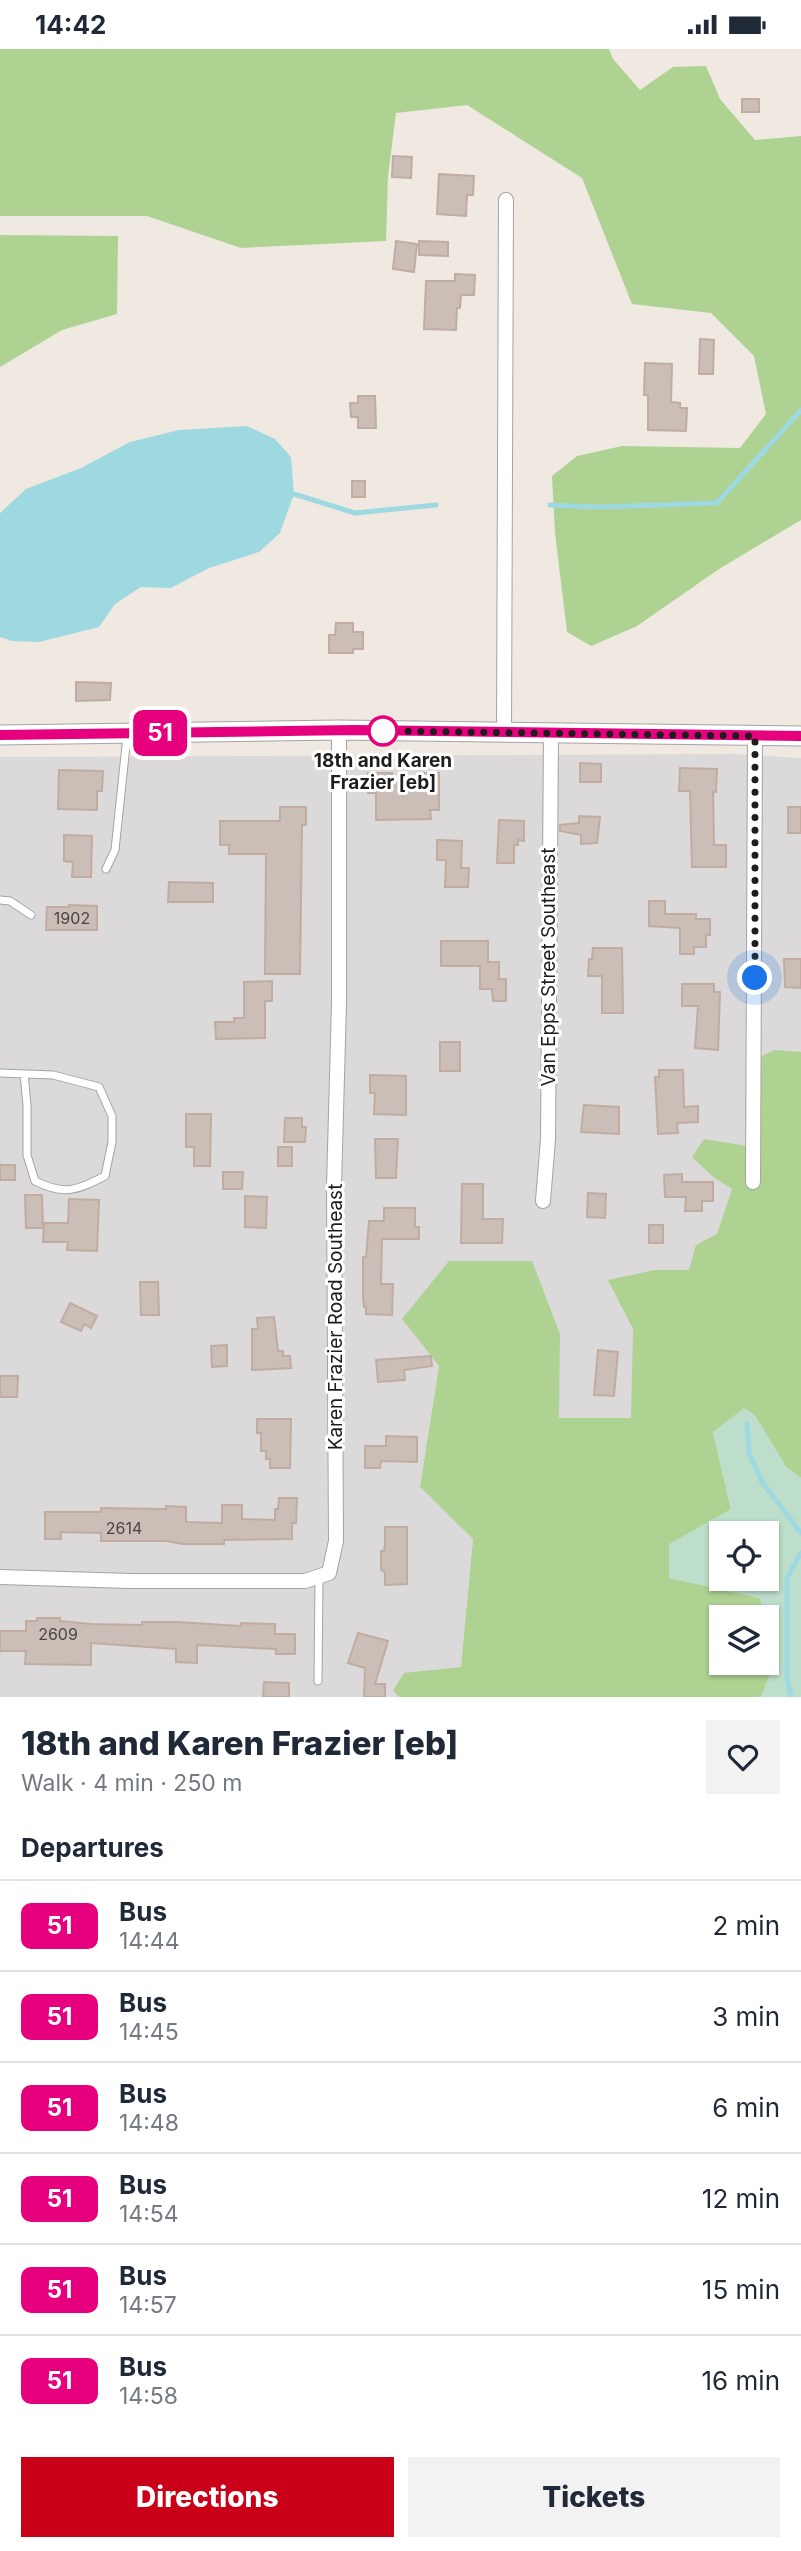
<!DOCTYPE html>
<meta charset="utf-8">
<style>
:root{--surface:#fff;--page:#f2f2f3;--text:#1f2937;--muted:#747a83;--line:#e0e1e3;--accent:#c90018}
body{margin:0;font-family:Inter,sans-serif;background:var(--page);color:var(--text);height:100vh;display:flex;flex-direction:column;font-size:26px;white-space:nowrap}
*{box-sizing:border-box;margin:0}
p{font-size:23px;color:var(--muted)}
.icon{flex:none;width:38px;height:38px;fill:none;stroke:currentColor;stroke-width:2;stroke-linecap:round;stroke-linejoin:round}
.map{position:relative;height:1648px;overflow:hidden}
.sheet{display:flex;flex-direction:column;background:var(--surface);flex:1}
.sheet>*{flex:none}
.badge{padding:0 14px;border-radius:10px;font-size:24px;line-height:46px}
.fabs{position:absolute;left:709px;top:1472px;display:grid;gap:14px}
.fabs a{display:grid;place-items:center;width:70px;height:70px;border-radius:0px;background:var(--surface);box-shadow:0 2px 5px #0004;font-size:35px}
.you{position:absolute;width:35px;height:35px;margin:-18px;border:5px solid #fff;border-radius:50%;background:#1a73e8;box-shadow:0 0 0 10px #1a73e833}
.map>.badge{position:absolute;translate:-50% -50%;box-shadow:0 0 0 4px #fff}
h2{padding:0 21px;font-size:26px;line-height:63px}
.round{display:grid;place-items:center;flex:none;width:74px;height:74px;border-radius:0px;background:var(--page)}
.head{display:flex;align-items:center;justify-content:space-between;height:119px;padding:0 21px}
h1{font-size:33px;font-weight:800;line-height:52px}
.primary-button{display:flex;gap:14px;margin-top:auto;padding:14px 21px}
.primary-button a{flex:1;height:80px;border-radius:0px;background:var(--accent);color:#fff;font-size:28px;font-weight:800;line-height:80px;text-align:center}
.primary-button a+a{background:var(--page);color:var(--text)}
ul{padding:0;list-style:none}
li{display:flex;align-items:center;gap:21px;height:91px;padding:0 21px;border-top:2px solid var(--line)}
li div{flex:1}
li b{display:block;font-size:26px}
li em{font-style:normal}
li .badge{min-width:77px;font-weight:700;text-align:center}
.status{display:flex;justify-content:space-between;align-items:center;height:49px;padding:0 35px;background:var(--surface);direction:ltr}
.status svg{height:19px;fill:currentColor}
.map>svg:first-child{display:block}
</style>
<div class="status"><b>14:42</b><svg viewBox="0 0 49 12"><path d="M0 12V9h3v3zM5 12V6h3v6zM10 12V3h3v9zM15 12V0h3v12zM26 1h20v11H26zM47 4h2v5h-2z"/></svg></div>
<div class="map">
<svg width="801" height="1648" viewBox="0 0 801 1648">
<rect width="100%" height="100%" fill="#efe9e1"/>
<path fill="#dbd9d9" d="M729,705L801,709V1179L744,1221H655L633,1280L632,1369L558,1370L560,1285L402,1270L439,1317L420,1438L473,1490L461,1618L404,1625L393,1640L399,1648H0V708Z"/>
<g fill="#add292">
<path d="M0,0H609L613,10L640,41L673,18L706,17L720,50L755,91L801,87V471L719,520L637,577L591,597L567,583L555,484L552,427L577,407L622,397L740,399L766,365L754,307L711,264L632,255L582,129L467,56L396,64L388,127L386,192L241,199L147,167H0Z"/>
<path d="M0,186L118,187L117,265L62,281L0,318Z"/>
<path d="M774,1001L801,1003V1429L786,1418L755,1367L713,1383L731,1460L670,1529L760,1549L766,1568H721V1614H766L767,1570L778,1607L761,1648H399L393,1641L404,1624L461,1618L473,1490L420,1438L439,1317L402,1270L449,1212H532L560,1285L559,1369H631L633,1280L608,1231L655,1221H689L696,1196L717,1185L732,1140L712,1127L692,1108L704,1090L753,1098L754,1011Z"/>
</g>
<path fill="#bddecb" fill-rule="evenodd" d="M744,1359L755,1366L786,1418L801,1429V1648H761L778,1607L760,1549L669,1529V1495L731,1460L713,1383ZM721,1484H766V1530H721Z"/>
<path fill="#9ed9e1" d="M247,377L275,390L291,408L294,445L280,484L259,503L209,519L171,539L141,538L115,555L99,578L39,593L12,592L0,588V464L26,440L81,419L130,393L179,381Z"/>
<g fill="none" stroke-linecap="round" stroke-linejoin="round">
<g stroke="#9ed9e1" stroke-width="5">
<path d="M294,445L355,464L436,456"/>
<path d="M550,456L598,458L717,454L801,361"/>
<path d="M747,1375L749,1404L762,1433L801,1484"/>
<path d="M791,1648L787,1629V1529L801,1504"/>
</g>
</g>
<g fill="#cbbeb7" stroke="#c2aca2" stroke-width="2">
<rect x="742" y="50" width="17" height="13"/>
<path d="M393,107L412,108L411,129L392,128Z"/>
<path d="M439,125L474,127L473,146H467L466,167L437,165Z"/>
<path d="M396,192L417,195L414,223L393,220Z"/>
<path d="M419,192L448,193V207L419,206Z"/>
<path d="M455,225L475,226L474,246H461L460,259H457L456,281L424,280L426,232H455Z"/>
<path d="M700,290L714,291L713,325H699Z"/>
<path d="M645,314L672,315L671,353L680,354V359H687L686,382L648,381V346H644Z"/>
<path d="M358,347H375L376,379H358V368H351L350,354H358Z"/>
<rect x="352" y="432" width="13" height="16"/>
<path d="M336,574H353V583H363V600H353V604H329V586H335Z"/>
<path d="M76,633L111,634L110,651L76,652Z"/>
<path d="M580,714L601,715V733H580Z"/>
<path d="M680,719L717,720L716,743H713L714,796H726V818H692L690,742H679Z"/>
<path d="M59,721L103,722L102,742H97V761L58,760Z"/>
<path d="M368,724H392V733H420V724H439V761H430L431,770L376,771V744H368Z"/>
<path d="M280,758H306V776H302L300,925H265L266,805H229V796H220V772H280Z"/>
<rect x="788" y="758" width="13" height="26"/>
<path d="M579,767L600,768L597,794L581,795V786L560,782V776L579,774Z"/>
<path d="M499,771L524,772V792L518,791V796H514V814H497Z"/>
<path d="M64,786L92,787L91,828H72L73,813L64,812Z"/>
<path d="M437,791L462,792L461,819H469L468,838H445L446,811H437Z"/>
<path d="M169,833L213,834V853H168Z"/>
<path d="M649,852H665V865H696V870H710V886H706V898H694V905H680V879L649,877Z"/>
<path d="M69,856L97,857V881H46L47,858H69Z"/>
<path d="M441,892H488V913H499V930H506V952H493L492,940H480V917H441Z"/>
<path d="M593,899H622L623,964H602V927H588L589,910H592Z"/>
<path d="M784,910H801V939L785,938Z"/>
<path d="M272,932V952H265V989L216,990L215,973H234V969H244V933Z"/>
<path d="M682,935H714V943H720L718,1001L695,999L698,957H682Z"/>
<rect x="440" y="993" width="20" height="29"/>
<path d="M659,1021H683L684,1058L698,1057V1073L677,1074L678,1084L658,1085L655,1028H659Z"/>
<path d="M370,1026L406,1027V1066L374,1065L375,1044H370Z"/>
<path d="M584,1056L619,1058V1085L581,1083Z"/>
<path d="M186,1065H211L210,1117H194V1098H186Z"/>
<path d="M285,1069H302V1078H306L305,1093H284Z"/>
<path d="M375,1090H398L396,1129H376Z"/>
<rect x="278" y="1098" width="14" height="19"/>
<rect x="0" y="1116" width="15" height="15"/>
<path d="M223,1123H243L242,1140H223Z"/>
<path d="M682,1125V1133H713V1152H702V1162H685L686,1148H665L664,1126Z"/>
<path d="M462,1135H483V1170H503L502,1194H461Z"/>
<path d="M588,1144L606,1145L605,1169L587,1168Z"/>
<path d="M25,1146H42L43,1179H26Z"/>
<path d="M245,1147L267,1148L266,1179L245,1178Z"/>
<path d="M69,1150L99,1151L97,1202L67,1201L68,1193H43L44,1174H68Z"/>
<path d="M384,1159H415V1178H419V1190H382L381,1235H393L392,1266L366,1265V1258H364L363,1248V1208H366L369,1172H384Z"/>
<rect x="649" y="1176" width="14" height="18"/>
<path d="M140,1233H158L159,1266H141Z"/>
<path d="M70,1254L97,1267L91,1279L84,1275L81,1282L61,1273Z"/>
<path d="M274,1268L278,1302H283V1307H290L291,1319L252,1321V1280H258L257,1269Z"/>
<path d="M227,1296V1317L212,1318L211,1297Z"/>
<path d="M598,1301L618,1303L614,1347L594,1346Z"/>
<path d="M431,1307L432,1317L404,1321L405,1331L378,1333L376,1311Z"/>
<path d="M0,1327H18L17,1348H0Z"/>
<path d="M257,1370H291L290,1419H270V1410H266V1402H261V1384H257Z"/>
<path d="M386,1387L417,1388V1413L381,1412L380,1419H365V1397H386Z"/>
<path d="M279,1449H297L296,1474H292V1490L224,1491V1495H183L166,1492H101V1484L61,1483V1490H45V1463H101V1459L166,1460V1457L186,1458V1473L222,1474V1456H242V1470L275,1471V1460H278Z"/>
<path d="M385,1478H407V1535L385,1536V1523L381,1521V1502H384L385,1496Z"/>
<path d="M37,1569H60V1572L91,1575L142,1576V1573H177L241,1577V1574L275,1575V1585H295V1605H276V1600L197,1596V1614L176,1613V1600L91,1594V1616L25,1615L26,1602H0V1582H26V1572H37Z"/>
<path d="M358,1584L388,1592L375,1635H385V1648H364L365,1619L348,1614Z"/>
<path d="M264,1633L289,1634V1648H263Z"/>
</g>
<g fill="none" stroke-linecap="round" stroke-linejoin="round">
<g stroke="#a4a4a4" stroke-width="9">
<g id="service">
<path d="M106,820L115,801L127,687"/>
<path d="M0,851L10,852L31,866"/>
<path d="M0,1024L53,1026L99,1038L112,1067V1093L105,1127C77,1141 65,1147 35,1132L27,1106V1056L24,1025"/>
<path d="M318,1632L319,1528"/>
</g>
</g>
<g stroke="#a4a4a4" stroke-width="16">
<g id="minor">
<path d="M504,683L506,151"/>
<path d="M753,1133L755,687"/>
<path d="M543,1152L548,1090L551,684"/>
<path d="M0,1528L130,1532H305L329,1524L336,1492L334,1137L339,954V681"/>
</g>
</g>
<g stroke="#a4a4a4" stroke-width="21">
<path id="tertiary" d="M0,686L339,681L801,687"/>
</g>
<use href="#service" stroke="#fff" stroke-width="7"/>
<use href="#minor" stroke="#fff" stroke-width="14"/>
<use href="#tertiary" stroke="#fff" stroke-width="19"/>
</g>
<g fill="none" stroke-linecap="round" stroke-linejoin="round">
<g stroke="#fff" stroke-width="16">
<path id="line" d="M0,686L354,681L801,687"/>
</g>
<use href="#line" stroke="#e6007e" stroke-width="10"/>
<path stroke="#1d1d1d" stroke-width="7" stroke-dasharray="0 12.6" d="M383,682L755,687V929"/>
</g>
<circle fill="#fff" stroke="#e6007e" stroke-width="3.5" cx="383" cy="682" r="14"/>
<g text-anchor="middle" stroke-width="6" stroke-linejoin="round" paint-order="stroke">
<g font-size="16" fill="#484544">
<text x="72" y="875">1902</text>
<text x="124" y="1485">2614</text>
<text x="58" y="1591">2609</text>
</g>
<g font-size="19" font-weight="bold" fill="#1d1d1d" stroke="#fff">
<text x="383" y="718">18th and Karen<tspan x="383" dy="22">Frazier [eb]</tspan></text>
</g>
<g font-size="19" fill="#1d1d1d" stroke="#fff">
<text transform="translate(548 918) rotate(-90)" y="7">Van Epps Street Southeast</text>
<text transform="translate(335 1268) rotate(-90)" y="7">Karen Frazier Road Southeast</text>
</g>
</g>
</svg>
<div class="fabs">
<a><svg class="icon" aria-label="locate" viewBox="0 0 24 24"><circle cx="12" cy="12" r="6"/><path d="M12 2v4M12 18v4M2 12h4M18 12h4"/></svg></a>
<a><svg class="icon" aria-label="layers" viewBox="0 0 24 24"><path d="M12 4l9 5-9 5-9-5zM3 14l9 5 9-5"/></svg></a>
</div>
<div class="you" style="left:755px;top:929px"></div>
<b class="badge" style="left:160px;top:684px;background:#e6007e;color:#fff">51</b>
</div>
<section class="sheet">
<div class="head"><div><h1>18th and Karen Frazier [eb]</h1><p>Walk · 4 min · 250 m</p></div><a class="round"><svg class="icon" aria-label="heart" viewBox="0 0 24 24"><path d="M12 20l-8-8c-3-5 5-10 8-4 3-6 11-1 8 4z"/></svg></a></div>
<h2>Departures</h2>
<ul>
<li><span class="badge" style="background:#e6007e;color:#fff">51</span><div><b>Bus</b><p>14:44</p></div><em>2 min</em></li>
<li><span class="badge" style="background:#e6007e;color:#fff">51</span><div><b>Bus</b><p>14:45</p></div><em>3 min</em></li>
<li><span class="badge" style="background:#e6007e;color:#fff">51</span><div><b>Bus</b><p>14:48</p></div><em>6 min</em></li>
<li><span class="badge" style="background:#e6007e;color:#fff">51</span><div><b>Bus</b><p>14:54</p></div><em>12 min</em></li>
<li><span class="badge" style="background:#e6007e;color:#fff">51</span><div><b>Bus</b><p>14:57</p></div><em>15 min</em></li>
<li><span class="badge" style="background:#e6007e;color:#fff">51</span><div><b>Bus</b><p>14:58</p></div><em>16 min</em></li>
</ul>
<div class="primary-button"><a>Directions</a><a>Tickets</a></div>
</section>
